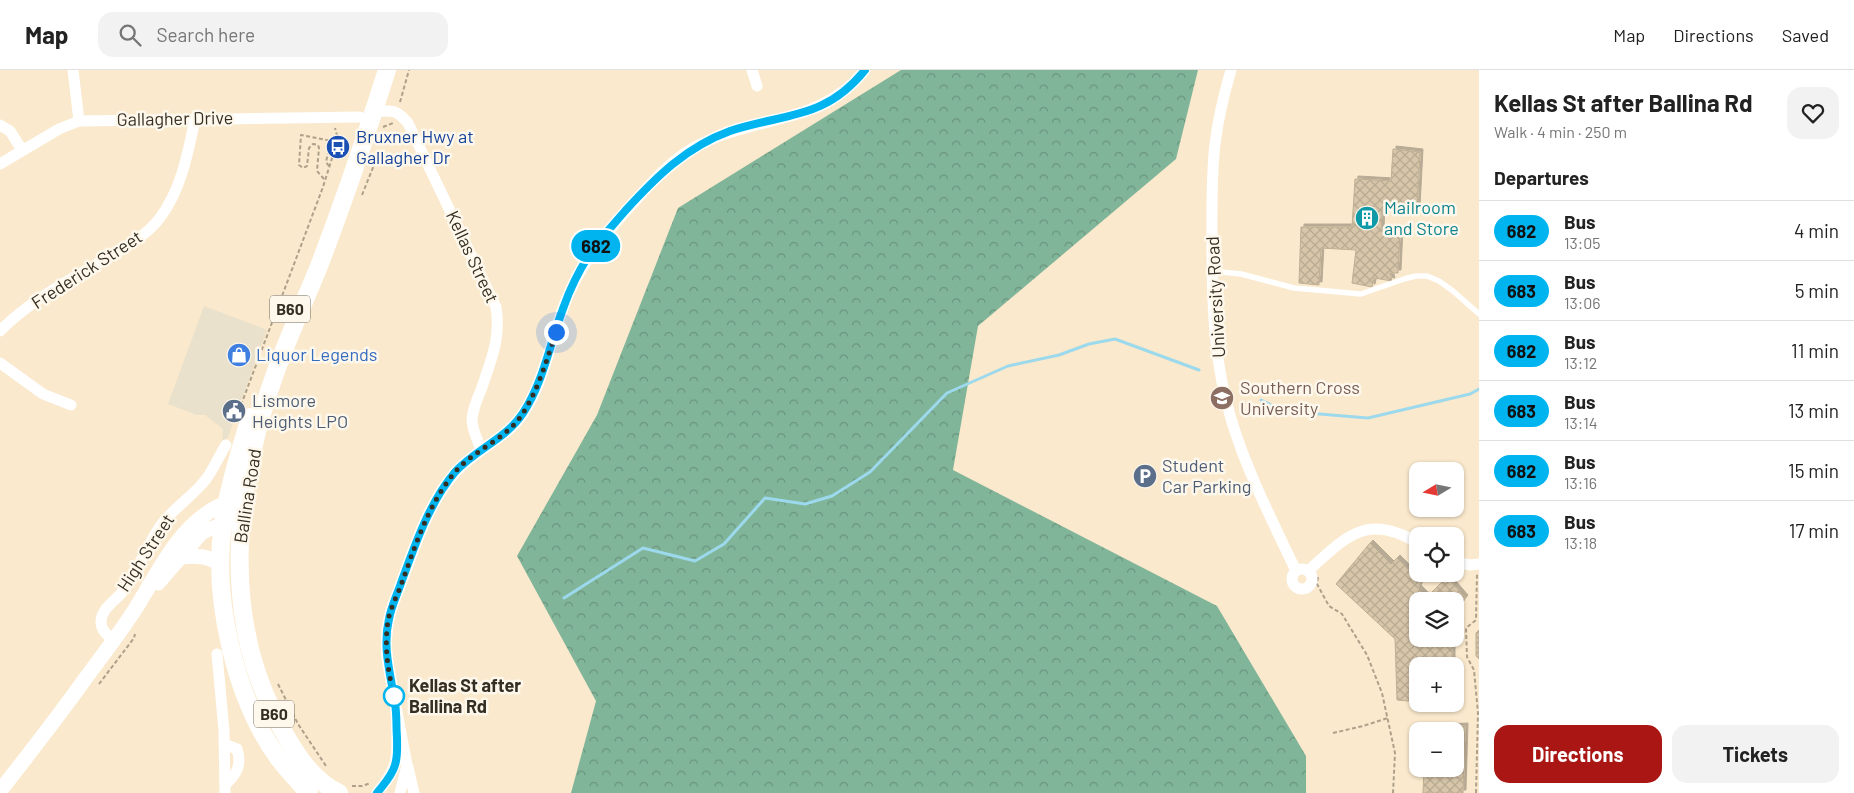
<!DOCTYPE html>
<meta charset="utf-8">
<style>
:root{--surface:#fff;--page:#f2f2f2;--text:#222;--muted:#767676;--line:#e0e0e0;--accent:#a91613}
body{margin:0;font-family:Barlow,sans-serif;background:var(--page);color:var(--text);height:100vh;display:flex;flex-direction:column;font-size:19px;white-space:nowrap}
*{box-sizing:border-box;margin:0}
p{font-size:16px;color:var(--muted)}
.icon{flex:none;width:28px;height:28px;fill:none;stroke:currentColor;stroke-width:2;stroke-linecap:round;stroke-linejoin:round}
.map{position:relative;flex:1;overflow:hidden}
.sheet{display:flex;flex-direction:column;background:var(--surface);width:375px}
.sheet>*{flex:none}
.badge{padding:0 10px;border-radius:16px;font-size:18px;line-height:32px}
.needle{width:32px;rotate:260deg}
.tools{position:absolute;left:1409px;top:392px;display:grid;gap:10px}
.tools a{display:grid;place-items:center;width:55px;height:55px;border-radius:10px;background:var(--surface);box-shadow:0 1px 4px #0004;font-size:25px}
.you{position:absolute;width:25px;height:25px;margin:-12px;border:4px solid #fff;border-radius:50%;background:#1a73e8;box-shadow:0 0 0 8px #1a73e833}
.map>.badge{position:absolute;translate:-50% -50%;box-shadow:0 0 0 2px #fff}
h2{padding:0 15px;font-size:19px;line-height:45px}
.round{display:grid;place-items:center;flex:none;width:52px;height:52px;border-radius:15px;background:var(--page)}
.headline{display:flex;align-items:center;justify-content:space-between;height:85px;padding:0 15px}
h1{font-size:24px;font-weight:700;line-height:38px}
.button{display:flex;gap:10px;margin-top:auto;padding:10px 15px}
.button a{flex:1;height:58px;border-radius:15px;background:var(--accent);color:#fff;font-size:20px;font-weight:700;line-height:58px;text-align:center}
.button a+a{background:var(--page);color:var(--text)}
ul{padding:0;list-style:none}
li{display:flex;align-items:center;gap:15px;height:60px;padding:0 15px;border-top:1px solid var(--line)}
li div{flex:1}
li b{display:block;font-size:19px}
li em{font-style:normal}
li .badge{min-width:55px;font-weight:700;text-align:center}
header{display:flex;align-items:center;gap:30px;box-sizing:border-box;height:70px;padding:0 25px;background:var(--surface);border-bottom:1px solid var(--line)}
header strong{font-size:24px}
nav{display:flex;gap:28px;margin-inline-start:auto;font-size:18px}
.search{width:350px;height:45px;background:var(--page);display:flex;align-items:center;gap:12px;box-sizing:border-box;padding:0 18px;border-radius:15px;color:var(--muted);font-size:19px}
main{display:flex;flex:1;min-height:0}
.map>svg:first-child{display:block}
</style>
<header>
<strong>Map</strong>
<div class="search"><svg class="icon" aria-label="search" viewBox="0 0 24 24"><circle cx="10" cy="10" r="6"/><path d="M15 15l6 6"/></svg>Search here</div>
<nav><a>Map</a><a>Directions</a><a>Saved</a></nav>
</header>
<main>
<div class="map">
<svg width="1479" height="723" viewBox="0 0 1479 723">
<defs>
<pattern id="forest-crowns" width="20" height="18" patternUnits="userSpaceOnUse" patternTransform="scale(1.25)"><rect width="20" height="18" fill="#81b59a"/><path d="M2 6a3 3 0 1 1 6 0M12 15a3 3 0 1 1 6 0" fill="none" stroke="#6a947d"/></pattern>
<pattern id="building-cross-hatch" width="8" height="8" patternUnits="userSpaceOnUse" patternTransform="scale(1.25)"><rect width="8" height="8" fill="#d7c6aa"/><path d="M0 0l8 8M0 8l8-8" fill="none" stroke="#b9aa92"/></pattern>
<filter id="shadow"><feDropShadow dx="3" dy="-3" stdDeviation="0" flood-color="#0004"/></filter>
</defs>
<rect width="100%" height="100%" fill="#fae9cc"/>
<path fill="#e9e1cb" d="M204,236L267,260L228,367L222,374L223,359L205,345H197L168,334Z"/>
<path fill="url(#forest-crowns)" d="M901,0H1198L1176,89L978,256L953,400L1217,536L1306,686V723H571L596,631L517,486L597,345L678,138Z"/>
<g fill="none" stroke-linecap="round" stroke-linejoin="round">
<g stroke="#9cd9ec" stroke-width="3">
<path d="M1261,330L1283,341L1368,348L1470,324L1479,319"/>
<path d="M564,528L643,478L695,491L724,474L765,428L805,434L832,426L870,402L947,323L1008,296L1059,285L1089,274L1115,269L1199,300"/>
</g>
</g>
<g fill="url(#building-cross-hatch)" stroke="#bfaf93" filter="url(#shadow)">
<path d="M1393,79L1420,82L1417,139H1382L1381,160L1400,162L1398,203H1390L1392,211L1374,208L1372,217L1352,213L1356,180L1321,178L1319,215L1299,213L1301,157H1352L1355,109L1391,111Z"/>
<path d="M1370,473L1391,494L1397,488L1421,512L1418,518L1427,527L1447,507L1465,528L1455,542V531H1418V569H1452V596H1418V632L1397,630L1395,569L1336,514Z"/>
<path d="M1455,544L1461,552L1455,557Z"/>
<path d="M1479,560V589L1476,586V563Z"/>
<path d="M1465,656L1463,723H1423L1424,699H1455V661H1424L1425,658Z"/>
</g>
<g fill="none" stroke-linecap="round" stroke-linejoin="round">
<g stroke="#aea08a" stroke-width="2" stroke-dasharray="4 2.5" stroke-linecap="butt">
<path d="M400,32L409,0"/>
<path d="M383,57L393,53"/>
<path d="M379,70L404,69"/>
<path d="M329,96L326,92L331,70"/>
<path d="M324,109L317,101L319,78L318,75L313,74L309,78L307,96L303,98L299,95L301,65L332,71"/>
<path d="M362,125L374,95L377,80"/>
<path d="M241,335L323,117L338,69L335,58"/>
<path d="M1318,507L1317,514L1329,536L1342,544L1367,585L1382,623L1395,683L1393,723"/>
<path d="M99,614L134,568L135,564"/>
<path d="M278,614L298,654L326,696"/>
<path d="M1333,663L1363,656L1388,648"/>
<path d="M352,716H362L371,713"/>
<path d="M1476,723L1478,643L1474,600L1467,587L1466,558L1476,550L1477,504"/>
</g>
<path stroke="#fff" stroke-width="5.5" d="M1212,201L1241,204L1294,218L1361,224L1404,209L1416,206H1427L1439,211L1453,221L1479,244"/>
<g stroke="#fff" stroke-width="11">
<path d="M73,0L79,51"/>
<path d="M752,0L757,16"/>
<path d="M1231,0C1224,24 1218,49 1215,74C1211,108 1212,142 1212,176C1212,235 1214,295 1232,352C1248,404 1273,452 1296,501"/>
<path d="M374,42C392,40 396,39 408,53L496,237C501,269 491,290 481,320C477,329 473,339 472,349C472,360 477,369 481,379"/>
<path d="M0,55L10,61L22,80"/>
<path d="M0,94L59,59L79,51L360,47"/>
<path d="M0,261C30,230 71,210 107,188C125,177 146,166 159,149C181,121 188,83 195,49"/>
<path d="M0,293L43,324L71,335"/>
<path d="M1455,492L1470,495L1479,494"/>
<circle cx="1302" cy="509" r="10"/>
<path d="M1308,501C1346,467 1366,442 1418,473"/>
<path d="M113,570C107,565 101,560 101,552C101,538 116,531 123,521C137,502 146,478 159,458C171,440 188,430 202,414C212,404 218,387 226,375"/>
<path d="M217,584L224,661L225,723"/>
<path d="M224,674L237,679C242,695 237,704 225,715"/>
<path d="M408,697L414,723"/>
<path d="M377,723C393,703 398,694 397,668"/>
<path d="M400,723L407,695L387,589C386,576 386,562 389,549C391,536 398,523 402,511C416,474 429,431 456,402C476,379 506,369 523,344C544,312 550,273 563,238C578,196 606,163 635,131C650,114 666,96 685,83C744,44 818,59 865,0"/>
</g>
<g stroke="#fff" stroke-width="15">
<path d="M181,487C197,485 207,486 221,494"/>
<path d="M158,513L201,463C226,449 229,464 241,431"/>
<path d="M0,721C29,684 58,647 85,609C102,586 119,564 134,541C159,502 180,451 226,433"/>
</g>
<g stroke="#fff" stroke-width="18">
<path d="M250,347C240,382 228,418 223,454C212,527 235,629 279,689C288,701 299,712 309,723"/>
<path d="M339,723C309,709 290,675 275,646C220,539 236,411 276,301C289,265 305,231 319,196C344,131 366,66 387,0"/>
</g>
</g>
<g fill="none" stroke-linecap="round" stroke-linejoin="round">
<g stroke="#fff" stroke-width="11">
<path id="line" d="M377,723C384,714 392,706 395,695C398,686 397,676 397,667C396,656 397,644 395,634C391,605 382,578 389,549C391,537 397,525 401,513C415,475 429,433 455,402C476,379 506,369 523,343C544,311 550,272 564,236C570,219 579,201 589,185C600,169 613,155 625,141C656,107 686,77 730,61C784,43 825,50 865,0"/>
</g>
<use href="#line" stroke="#00b5ef" stroke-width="8"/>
<path stroke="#352e23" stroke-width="5" stroke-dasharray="0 9" d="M394,626C388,601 384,577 388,551C390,539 397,526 401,515C415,477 428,434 455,402C475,379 507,369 523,343C539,318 547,289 556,262"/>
</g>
<defs>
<g id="bus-disc" transform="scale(1.25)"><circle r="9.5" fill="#1a4fb4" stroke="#fef8ec"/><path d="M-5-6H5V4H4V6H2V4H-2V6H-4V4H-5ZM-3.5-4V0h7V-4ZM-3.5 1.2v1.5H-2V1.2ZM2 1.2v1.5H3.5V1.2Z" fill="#fff"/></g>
<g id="building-disc" transform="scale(1.25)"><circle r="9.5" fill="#0f9aa8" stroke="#fef8ec"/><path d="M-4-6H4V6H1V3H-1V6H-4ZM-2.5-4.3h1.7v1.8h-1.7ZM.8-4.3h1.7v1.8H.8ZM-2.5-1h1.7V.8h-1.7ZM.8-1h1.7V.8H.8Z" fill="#fff"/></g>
<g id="shop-disc" transform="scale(1.25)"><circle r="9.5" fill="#3f7fe0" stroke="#fef8ec"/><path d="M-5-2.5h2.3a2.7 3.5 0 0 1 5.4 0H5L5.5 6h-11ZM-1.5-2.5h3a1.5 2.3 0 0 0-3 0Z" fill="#fff"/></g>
<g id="university-disc" transform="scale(1.25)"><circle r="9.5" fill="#8d6e63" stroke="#fef8ec"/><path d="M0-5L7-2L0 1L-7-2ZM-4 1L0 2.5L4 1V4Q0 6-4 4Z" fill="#fff"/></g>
<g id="civic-disc" transform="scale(1.25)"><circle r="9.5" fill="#5c6f8a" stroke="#fef8ec"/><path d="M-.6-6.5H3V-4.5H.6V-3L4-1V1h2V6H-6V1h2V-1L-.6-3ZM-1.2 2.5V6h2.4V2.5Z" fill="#fff"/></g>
<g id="parking-disc" transform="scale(1.25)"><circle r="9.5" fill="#5c6f8a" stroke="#fef8ec"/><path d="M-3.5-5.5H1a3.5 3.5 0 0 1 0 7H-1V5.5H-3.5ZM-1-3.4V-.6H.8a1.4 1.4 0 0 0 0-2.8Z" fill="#fff"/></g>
</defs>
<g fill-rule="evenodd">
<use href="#bus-disc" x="338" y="77"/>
<use href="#building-disc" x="1367" y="148"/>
<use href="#shop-disc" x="239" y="285"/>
<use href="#university-disc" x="1222" y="328"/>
<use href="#civic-disc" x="234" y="341"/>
<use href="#parking-disc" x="1145" y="406"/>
</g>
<circle fill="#fff" stroke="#00b5ef" stroke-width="2.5" cx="394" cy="626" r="10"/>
<g text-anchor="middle" stroke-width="5" stroke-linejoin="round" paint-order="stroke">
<g fill="#fef8ec" stroke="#716b5f" stroke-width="1">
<rect x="270" y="225.5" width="40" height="27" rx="4"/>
<rect x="254" y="630.5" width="40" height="27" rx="4"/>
</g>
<g font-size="16" font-weight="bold" fill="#352e23">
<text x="290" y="245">B60</text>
<text x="274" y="650">B60</text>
</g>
<g font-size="18" fill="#352e23" stroke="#fef8ec">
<text transform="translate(175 49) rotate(-1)" y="6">Gallagher Drive</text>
<text transform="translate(472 187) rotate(65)" y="6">Kellas Street</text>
<text transform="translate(87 200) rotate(-33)" y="6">Frederick Street</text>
<text transform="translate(1216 227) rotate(-93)" y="6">University Road</text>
<text transform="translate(248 426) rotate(-81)" y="6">Ballina Road</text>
<text transform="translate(146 483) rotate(-57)" y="6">High Street</text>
</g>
<g font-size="18" fill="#164399" stroke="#fef8ec" text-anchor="start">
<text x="356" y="73">Bruxner Hwy at<tspan x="356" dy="21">Gallagher Dr</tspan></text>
</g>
<g font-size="18" fill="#0d838f" stroke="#fef8ec" text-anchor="start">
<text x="1384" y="144">Mailroom<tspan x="1384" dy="21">and Store</tspan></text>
</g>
<g font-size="18" fill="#366cbe" stroke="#fef8ec" text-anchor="start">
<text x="256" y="291">Liquor Legends</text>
</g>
<g font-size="18" fill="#785e54" stroke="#fef8ec" text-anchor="start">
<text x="1240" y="324">Southern Cross<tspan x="1240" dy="21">University</tspan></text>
</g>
<g font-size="18" fill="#4e5e75" stroke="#fef8ec" text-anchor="start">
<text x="252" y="337">Lismore<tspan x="252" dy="21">Heights LPO</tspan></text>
<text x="1162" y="402">Student<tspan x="1162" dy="21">Car Parking</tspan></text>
</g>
<g font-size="18" font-weight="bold" fill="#352e23" stroke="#fef8ec" text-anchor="start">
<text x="409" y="622">Kellas St after<tspan x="409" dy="21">Ballina Rd</tspan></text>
</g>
</g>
</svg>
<div class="tools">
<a><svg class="needle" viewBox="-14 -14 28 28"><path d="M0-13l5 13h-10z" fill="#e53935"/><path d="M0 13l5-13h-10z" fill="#767676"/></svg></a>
<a><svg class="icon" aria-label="locate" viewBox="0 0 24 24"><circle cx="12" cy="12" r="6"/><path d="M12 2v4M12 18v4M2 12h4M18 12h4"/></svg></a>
<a><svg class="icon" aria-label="layers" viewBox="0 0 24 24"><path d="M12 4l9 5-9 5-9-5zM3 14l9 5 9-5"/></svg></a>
<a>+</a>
<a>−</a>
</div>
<div class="you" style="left:556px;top:262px"></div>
<b class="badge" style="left:596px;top:176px;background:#00b5ef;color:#111">682</b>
</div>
<section class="sheet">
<div class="headline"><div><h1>Kellas St after Ballina Rd</h1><p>Walk · 4 min · 250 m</p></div><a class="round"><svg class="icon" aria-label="heart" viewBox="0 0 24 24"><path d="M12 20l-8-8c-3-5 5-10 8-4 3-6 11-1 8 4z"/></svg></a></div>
<h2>Departures</h2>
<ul>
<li><span class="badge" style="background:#00b5ef;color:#111">682</span><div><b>Bus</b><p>13:05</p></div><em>4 min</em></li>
<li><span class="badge" style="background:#00b5ef;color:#111">683</span><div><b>Bus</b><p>13:06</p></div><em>5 min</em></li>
<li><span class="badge" style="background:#00b5ef;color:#111">682</span><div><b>Bus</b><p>13:12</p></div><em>11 min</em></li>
<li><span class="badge" style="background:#00b5ef;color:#111">683</span><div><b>Bus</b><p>13:14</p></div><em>13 min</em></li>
<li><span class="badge" style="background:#00b5ef;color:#111">682</span><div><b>Bus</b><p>13:16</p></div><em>15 min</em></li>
<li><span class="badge" style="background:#00b5ef;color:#111">683</span><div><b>Bus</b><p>13:18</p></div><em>17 min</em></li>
</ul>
<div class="button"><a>Directions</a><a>Tickets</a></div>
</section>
</main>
